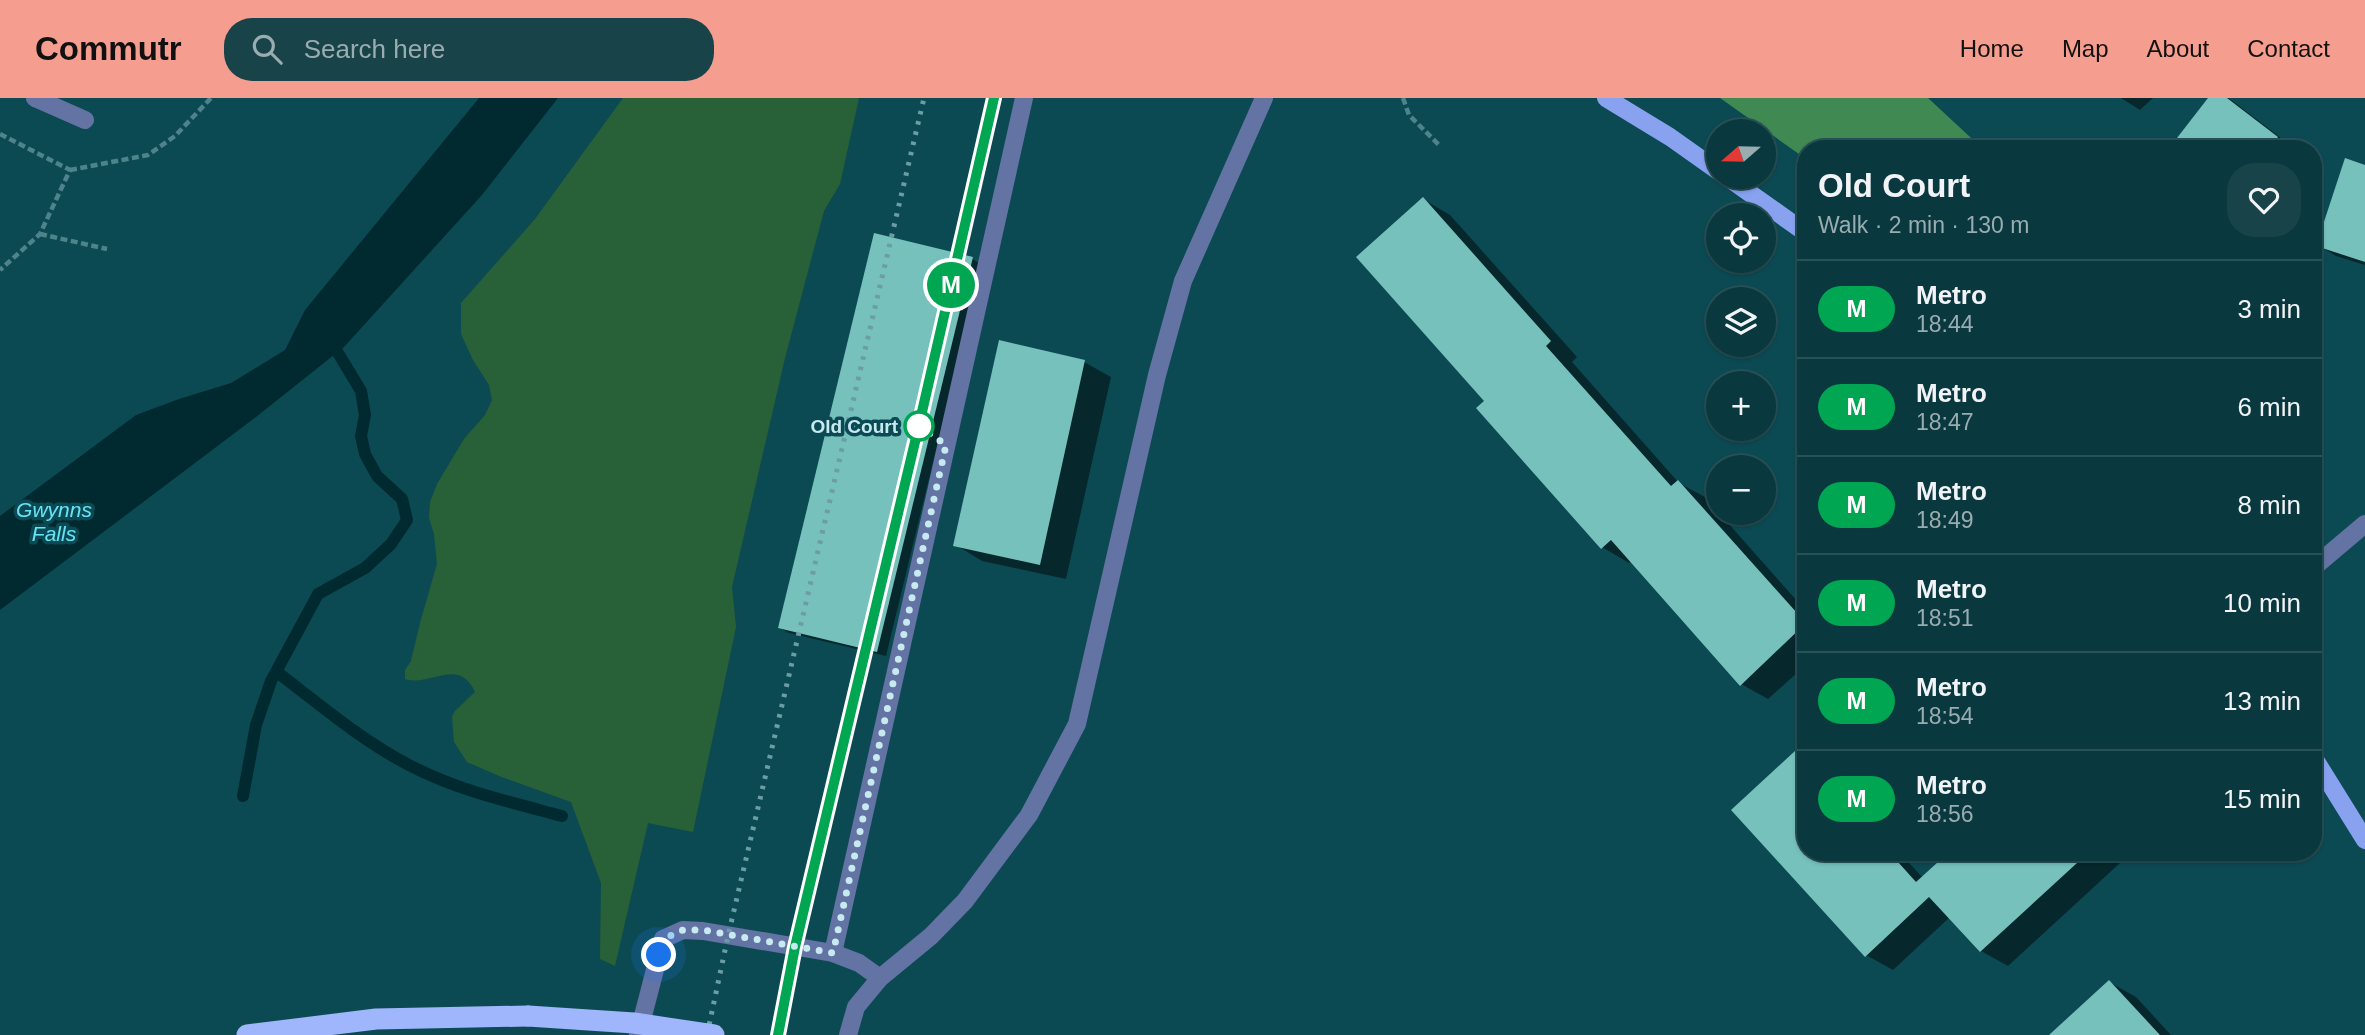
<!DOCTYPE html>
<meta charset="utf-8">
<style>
:root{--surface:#09383e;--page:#174349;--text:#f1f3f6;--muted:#99acb0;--line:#295258;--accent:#f59d8e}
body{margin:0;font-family:Arial,sans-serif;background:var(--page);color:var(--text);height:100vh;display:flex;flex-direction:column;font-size:26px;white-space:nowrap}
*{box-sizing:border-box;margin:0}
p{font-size:23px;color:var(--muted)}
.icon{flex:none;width:38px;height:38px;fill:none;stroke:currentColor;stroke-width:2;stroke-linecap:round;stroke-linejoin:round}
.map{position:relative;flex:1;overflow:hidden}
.sheet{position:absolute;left:1797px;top:42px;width:525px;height:721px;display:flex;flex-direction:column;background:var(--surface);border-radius:28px;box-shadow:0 2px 5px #0004,0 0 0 2px var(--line)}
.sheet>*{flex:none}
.badge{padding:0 14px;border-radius:23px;font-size:24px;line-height:46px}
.needle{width:46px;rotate:250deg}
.fabs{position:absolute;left:1706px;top:21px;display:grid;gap:14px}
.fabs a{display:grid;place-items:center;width:70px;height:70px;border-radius:50%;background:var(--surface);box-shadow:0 2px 5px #0004,0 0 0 2px var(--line);font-size:35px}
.you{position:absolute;width:35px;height:35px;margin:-18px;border:5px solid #fff;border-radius:50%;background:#1a73e8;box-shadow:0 0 0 10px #1a73e833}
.map>.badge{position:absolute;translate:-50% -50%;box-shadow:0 0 0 4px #fff}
.round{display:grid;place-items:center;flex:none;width:74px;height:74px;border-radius:28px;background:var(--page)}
.summary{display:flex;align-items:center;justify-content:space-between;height:119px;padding:0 21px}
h1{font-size:33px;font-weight:600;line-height:52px}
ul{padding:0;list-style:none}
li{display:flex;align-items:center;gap:21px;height:98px;padding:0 21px;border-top:2px solid var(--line)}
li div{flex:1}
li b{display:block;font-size:26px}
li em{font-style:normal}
li .badge{min-width:77px;font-weight:700;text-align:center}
header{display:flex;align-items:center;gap:42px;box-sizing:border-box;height:98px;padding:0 35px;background:var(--accent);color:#111}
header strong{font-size:33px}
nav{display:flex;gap:38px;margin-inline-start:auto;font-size:24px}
.search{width:490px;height:63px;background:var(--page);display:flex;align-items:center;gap:18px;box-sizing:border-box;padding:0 24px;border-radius:28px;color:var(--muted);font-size:26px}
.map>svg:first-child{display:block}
</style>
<header>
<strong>Commutr</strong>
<div class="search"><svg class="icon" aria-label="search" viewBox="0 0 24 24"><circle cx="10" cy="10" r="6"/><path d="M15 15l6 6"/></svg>Search here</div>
<nav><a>Home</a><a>Map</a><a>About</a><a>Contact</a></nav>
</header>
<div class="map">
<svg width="2365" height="937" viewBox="0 0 2365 937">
<rect width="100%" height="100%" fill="#0c4a53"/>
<path fill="#286137" d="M623,0H859L840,86L824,113L785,260L732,489L736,529L693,734L648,725L615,868L600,861L601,785L571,704L499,678L467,664L454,644L452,619L455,613L475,594C459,558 430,589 405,581V572L411,563L420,525L437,466L434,436L429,420L430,404L437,386L464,341L485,317L492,302L489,287L473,262L461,236V205L535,121Z"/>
<path fill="#408952" d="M1720,0H1928L1983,51H1806V61Z"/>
<path fill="#002a30" d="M479,0H558L482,97L344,249L256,319L0,512V418L136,317L179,301L231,285L285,252L305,212Z"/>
<g fill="#0007">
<path d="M2121,0H2153L2140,12Z"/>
<path d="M2210,0H2228L2234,4L2295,51H2175Z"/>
<path d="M2365,68V167L2336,158L2318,147Z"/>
<path d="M1423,101L1450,117L1577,259L1572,264L1679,385L1705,399L1806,513V567L1768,601L1741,586L1631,463L1629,465L1602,449L1487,303Z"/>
<path d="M972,161L981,166L886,558L789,535L780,530Z"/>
<path d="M1084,264L1111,279L1066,481L982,463L956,447Z"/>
<path d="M1796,655L1806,661V754H1899L1923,780L1952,754H2132L2008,868L1981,853L1950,819L1893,872L1866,857L1734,712Z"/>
<path d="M2109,884L2136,899L2171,937H2052Z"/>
</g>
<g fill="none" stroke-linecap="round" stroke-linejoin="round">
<g stroke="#002a30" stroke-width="12">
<path d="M277,574C319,606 361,642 409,667C456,692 510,704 562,718"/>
<path d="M243,698L256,627L271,583L318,496L365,470L391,446L407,422L402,401L377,378L365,356L361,338L365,317L361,293L329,240"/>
</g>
</g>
<g fill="#76c1bc">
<path d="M2208,0H2227L2278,39L2269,51H2173L2170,49Z"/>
<path d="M2345,60L2365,67V164L2316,148Z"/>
<path d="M1423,99L1551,243L1546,248L1671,388L1678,382L1806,525L1740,588L1611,442L1601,451L1476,310L1484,303L1356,159Z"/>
<path d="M874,135L973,159L877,554L778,530Z"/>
<path d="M999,242L1085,262L1040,467L953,448Z"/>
<path d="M1795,653L1806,664V754H1889L1916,784L1949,754H2089L1980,854L1929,799L1865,859L1731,712Z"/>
<path d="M2109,882L2160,937H2049Z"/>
</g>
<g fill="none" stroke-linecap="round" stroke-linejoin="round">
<g stroke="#4f838b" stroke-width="4.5" stroke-dasharray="7 3.5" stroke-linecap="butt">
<path d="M1403,0L1409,17L1439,47"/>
<path d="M0,36L70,72L40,136L0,172"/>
<path d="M70,72L148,57L175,38L211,0"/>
<path d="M40,136L107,151"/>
</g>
<g stroke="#6373a3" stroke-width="18">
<path d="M35,0L85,22"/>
<path d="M2314,469L2365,426"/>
<path d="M833,855L1024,0"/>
<path d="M638,937L663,841L683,832L703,833L833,855L859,865L880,880"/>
<path d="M848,937L856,909L880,880L931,838L965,803L1029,717L1077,626L1157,277L1183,183L1264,0"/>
</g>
<g stroke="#89a2f0" stroke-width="18">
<path d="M1606,0L1670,39L1718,73"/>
<path d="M1727,79L1806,135"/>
<path d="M2314,660L2365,742"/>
</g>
<path stroke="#9fb6fc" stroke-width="21" d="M247,937L376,921L528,918"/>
<g stroke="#6c9ca4" stroke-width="5" stroke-dasharray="3.5 7" stroke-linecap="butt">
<path d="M707,937L728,838L924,0"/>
<path d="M778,937L795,849L919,327L994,0"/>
</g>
<path stroke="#9fb6fc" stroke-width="21" d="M528,918L634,925L714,937"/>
</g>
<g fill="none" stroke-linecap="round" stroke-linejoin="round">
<g stroke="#fff" stroke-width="16">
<path id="line" d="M778,937L795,849L919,327L994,0"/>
</g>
<use href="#line" stroke="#00a651" stroke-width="10"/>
<path stroke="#c7eaf1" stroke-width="7" stroke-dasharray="0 12.6" d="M659,857L663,841L683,832H703L833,855L946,347L919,328"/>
</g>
<circle fill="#fff" stroke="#00a651" stroke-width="3.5" cx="919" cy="328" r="14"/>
<g text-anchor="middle" stroke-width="7" stroke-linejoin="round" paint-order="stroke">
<g font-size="19" font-weight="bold" fill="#c7eaf1" stroke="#0c4a53" text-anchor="end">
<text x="898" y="335">Old Court</text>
</g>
<g font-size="21" font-style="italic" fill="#67e3f7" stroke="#0c4a53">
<text x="54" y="419">Gwynns<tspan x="54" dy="24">Falls</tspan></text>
</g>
</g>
</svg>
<div class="fabs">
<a><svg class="needle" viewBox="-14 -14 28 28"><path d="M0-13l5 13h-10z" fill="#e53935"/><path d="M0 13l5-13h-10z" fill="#99acb0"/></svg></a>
<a><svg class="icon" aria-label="locate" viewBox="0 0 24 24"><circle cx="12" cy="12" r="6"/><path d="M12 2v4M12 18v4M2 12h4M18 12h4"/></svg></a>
<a><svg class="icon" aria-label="layers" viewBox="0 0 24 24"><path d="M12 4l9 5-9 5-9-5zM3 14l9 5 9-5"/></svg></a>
<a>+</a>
<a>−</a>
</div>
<div class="you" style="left:659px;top:857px"></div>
<b class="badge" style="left:951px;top:187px;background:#00a651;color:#fff">M</b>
<section class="sheet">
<div class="summary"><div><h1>Old Court</h1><p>Walk · 2 min · 130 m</p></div><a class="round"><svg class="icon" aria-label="heart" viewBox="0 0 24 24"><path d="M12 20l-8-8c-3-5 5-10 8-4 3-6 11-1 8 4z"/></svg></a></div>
<ul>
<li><span class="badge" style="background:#00a651;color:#fff">M</span><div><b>Metro</b><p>18:44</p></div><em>3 min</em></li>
<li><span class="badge" style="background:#00a651;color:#fff">M</span><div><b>Metro</b><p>18:47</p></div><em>6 min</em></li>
<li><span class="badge" style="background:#00a651;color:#fff">M</span><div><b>Metro</b><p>18:49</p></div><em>8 min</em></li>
<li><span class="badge" style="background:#00a651;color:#fff">M</span><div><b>Metro</b><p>18:51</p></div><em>10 min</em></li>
<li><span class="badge" style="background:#00a651;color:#fff">M</span><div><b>Metro</b><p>18:54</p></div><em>13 min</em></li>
<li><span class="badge" style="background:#00a651;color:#fff">M</span><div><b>Metro</b><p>18:56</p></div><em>15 min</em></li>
</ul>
</section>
</div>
